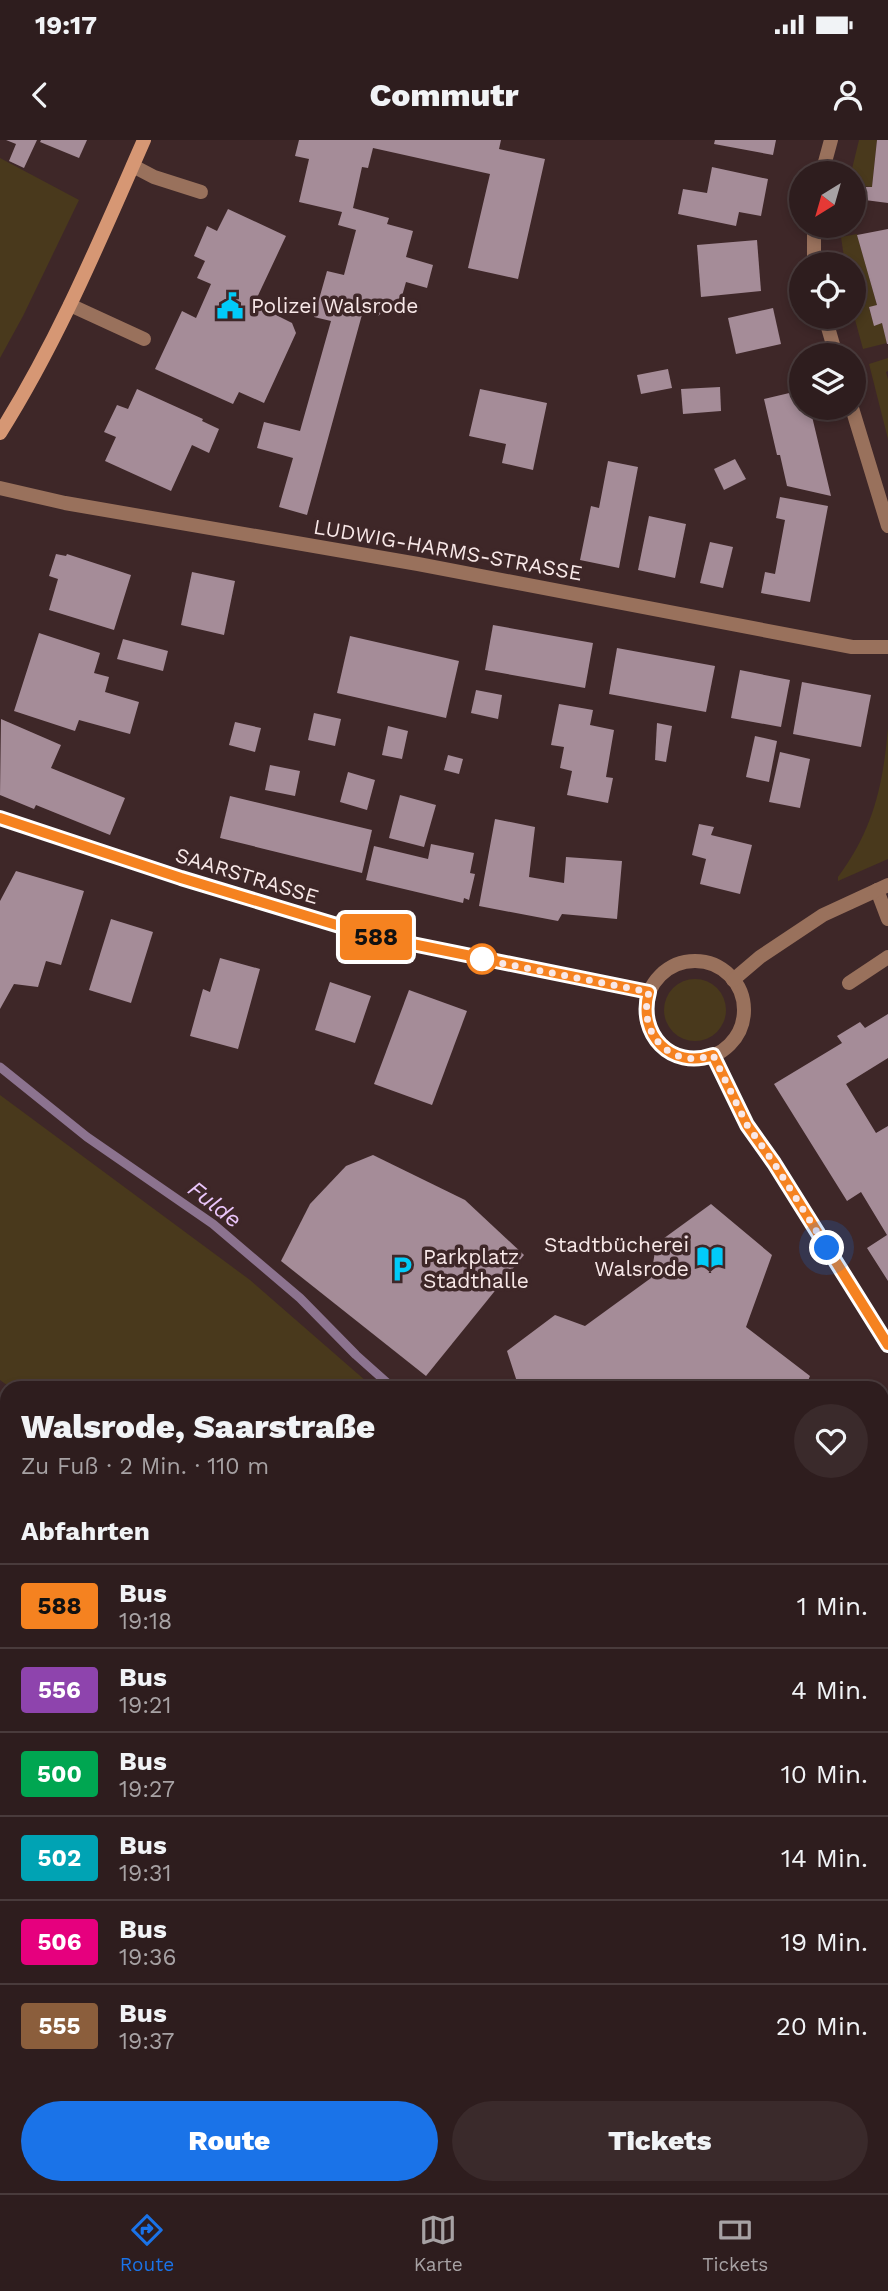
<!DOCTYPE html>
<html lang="de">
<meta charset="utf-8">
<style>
:root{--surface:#2e1d1e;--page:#3a2a2b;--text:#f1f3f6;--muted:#a7a2a4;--line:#493b3c;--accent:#1a73e8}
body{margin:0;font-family:"Work Sans",sans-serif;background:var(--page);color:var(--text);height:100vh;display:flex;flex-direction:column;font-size:26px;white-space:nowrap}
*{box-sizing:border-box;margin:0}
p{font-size:23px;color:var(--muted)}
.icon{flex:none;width:38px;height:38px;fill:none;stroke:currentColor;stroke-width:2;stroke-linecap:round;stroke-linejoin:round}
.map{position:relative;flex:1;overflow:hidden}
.details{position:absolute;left:0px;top:1241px;width:889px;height:814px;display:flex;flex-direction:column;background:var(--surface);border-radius:21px 21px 0 0;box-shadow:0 4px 10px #0003,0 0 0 2px var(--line)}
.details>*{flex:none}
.badge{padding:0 14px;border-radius:5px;font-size:24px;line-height:46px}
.needle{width:46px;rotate:217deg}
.fabs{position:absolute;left:789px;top:21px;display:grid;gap:14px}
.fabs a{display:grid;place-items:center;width:77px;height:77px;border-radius:50%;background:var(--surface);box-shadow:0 4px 10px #0003,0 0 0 2px var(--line);font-size:35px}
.you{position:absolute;width:35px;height:35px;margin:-18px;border:5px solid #fff;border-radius:50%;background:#1a73e8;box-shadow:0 0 0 10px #1a73e833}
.map>.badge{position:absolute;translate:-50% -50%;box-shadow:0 0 0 4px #fff}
h2{padding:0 21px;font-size:26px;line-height:63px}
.round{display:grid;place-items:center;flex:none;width:74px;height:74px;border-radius:37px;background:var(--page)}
.summary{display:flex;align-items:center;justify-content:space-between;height:119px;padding:0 21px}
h1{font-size:33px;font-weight:800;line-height:52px}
.button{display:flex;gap:14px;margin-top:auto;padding:14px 21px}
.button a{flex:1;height:80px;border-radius:42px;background:var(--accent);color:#fff;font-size:28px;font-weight:800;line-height:80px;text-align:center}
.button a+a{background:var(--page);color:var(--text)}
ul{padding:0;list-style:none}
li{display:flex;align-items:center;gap:21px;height:84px;padding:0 21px;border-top:2px solid var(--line)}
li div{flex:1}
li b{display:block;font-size:26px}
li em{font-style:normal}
li .badge{min-width:77px;font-weight:700;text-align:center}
.status{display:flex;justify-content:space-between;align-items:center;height:49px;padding:0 35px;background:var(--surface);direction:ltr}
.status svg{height:19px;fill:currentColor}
header{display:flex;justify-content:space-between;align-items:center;height:91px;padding:0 21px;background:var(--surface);font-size:32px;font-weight:800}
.dock{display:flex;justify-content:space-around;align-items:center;height:98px;border-top:2px solid var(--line);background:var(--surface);font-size:19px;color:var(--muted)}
.dock a{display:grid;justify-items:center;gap:4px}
.dock .current{color:var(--accent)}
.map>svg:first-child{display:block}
</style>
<div class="status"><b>19:17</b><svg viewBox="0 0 49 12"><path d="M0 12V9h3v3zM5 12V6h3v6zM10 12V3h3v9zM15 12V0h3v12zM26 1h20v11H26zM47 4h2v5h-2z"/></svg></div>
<header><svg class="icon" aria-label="back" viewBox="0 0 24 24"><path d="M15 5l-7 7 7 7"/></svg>Commutr<svg class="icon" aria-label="person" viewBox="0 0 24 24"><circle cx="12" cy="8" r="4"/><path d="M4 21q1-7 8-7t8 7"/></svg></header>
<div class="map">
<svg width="888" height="2053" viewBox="0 0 888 2053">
<rect width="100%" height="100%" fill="#3e2728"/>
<g fill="#49391c">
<path d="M859,0H877L872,47L854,45V33H851Z"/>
<path d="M0,18L79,60L23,176L0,218Z"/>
<path d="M857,94L877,165L869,168L874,185L882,183L887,203L863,209L854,176V124H845L841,97Z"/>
<path d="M888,218V231L886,232L888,239V299L869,224Z"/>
<path d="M888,588V719L838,741V737C873,690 883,646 888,588Z"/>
<circle cx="695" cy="870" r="31"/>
<path d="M0,955L250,1140L374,1248H11L0,1240Z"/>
<path d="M888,1356V2053H629L624,2048H882V1362Z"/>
</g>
<path fill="#5e4169" stroke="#8c738f" stroke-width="2" d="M882,1889L888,1894V2019L882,2013Z"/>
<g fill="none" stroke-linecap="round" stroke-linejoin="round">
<g stroke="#8c738f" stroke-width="9">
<path d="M0,927L87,997L213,1084L300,1158L356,1215L393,1248"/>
<path d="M794,2048V2053"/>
</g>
</g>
<g fill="#a58c98">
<path d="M6,0H37L24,28L9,21L16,4Z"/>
<path d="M41,0H87L79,18L40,2Z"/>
<path d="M299,0H501L499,9L545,19L518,139L468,128L490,34L373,8L368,28L362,27L353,68L389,78L387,84L413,91L406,117L433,125L427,148L406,142L402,156L378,176L363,171L307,375L279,367L293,318L257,308L264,282L300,291L331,181L314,177L327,131L344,135L356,90L338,85L342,72L299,62L309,19L295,16Z"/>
<path d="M715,0H776L773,15L714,4Z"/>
<path d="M877,0H888V63L865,60L866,47H872Z"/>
<path d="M712,27L768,39L761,76L739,72L736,86L678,74L683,49L707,53Z"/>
<path d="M228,69L286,96L254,164L292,183L296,193L264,263L239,252L233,264L155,229L182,171L196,178L211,144L197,138L205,121L194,116L207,86L217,91Z"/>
<path d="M888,89V204H887L882,183L874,186L869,167L877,165L857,95Z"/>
<path d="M757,100L761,151L701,157L697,105Z"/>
<path d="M773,168L781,204L736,214L728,178Z"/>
<path d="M668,229L672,248L641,254L637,235Z"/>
<path d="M720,247L721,271L683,274L681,249Z"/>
<path d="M137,249L203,279L202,281L219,289L209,313L192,305L171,351L105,321L116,297L104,292L117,265L128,269Z"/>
<path d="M480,249L547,263L533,330L502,323L506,304L469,296Z"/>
<path d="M802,250V268H810L831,356L787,346L780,315H777L764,259Z"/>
<path d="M735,319L746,339L724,350L714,329Z"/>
<path d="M608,321L638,327L619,428L580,420L591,366L599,368Z"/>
<path d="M780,357L828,366L810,462L761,453L765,432L775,434L785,380L776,378Z"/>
<path d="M649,376L686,384L675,438L638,430Z"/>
<path d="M710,402L733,407L723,448L700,443Z"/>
<path d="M56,414L66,416L67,414L131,435L114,490L49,470L58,439L49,436Z"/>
<path d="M192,432L235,441L224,495L181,485Z"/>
<path d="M493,485L593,503L585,548L485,530Z"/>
<path d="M39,493L100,513L94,533L109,537L105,552L139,562L130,594L79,580L75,591L14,571Z"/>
<path d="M350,496L459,521L446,578L337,553Z"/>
<path d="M123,499L168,511L163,531L117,519Z"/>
<path d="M617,508L715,526L706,572L609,554Z"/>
<path d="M740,530L790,540L781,587L731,578Z"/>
<path d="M802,542L871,555L861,607L793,594Z"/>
<path d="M476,550L502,555L498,579L471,573Z"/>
<path d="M559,564L593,570L590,585L614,590L606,637L613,638L608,663L567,655L572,631L560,628L564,607L551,605Z"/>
<path d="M314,573L341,579L335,606L308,600Z"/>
<path d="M1,579L61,605L51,628L125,658L110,695L36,665L34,669L0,655Z"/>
<path d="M235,582L261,588L255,612L229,605Z"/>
<path d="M657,583L672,586L666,622L655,620Z"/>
<path d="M388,586L408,591L402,619L382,615Z"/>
<path d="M755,596L777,601L769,642L746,637Z"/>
<path d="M780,612L810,619L800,668L769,662Z"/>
<path d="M448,615L463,619L459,634L444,630Z"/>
<path d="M270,625L300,631L295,656L265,650Z"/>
<path d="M348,632L375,640L367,670L340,662Z"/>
<path d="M400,655L436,665L424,707L389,698Z"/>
<path d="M230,656L372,690L362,733L220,698Z"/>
<path d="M495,679L535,687L529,737L564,743L566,717L622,721L617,779L562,774L558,781L479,766Z"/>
<path d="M699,684L714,687L711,695L752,705L740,754L700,744L706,719L692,715Z"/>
<path d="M431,704L474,713L470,733L475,734L469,760L464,758L463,763L366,740L374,706L428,719Z"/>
<path d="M16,731L84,751L61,825L46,821L38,847L14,844L0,869V761Z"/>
<path d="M111,779L153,792L131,863L89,850Z"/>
<path d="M220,818L260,829L238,909L190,896L203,849L210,852Z"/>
<path d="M330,842L371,856L355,903L315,890Z"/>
<path d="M409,850L467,871L432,965L374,944Z"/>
<path d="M888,874V918L846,944L876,993L888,986V1141L867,1108L887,1095L861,1052L847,1061L774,944L842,903L837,896L860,882L865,888Z"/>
<path d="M373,1015L465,1060L524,1115L426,1236L281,1121L310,1064L346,1026Z"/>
<path d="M711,1064L772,1115L746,1187L810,1236L805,1248H519L507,1211L555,1175L585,1186L651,1138L656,1104Z"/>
<path d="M0,1273L7,1279V1314L0,1309Z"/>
<path d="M0,1414L7,1420V1482L0,1476Z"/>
<path d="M0,1524L7,1530V1603L0,1598Z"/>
<path d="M7,1844V1878L0,1870V1851Z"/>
<path d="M62,2048H263L255,2053H68Z"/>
<path d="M362,2048H460L451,2053H366Z"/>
</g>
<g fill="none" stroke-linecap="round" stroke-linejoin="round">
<g stroke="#99715c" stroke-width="14">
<path d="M133,26L154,37L201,52"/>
<path d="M70,165L144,199"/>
<path d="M877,750L888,779"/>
<path d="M849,843L888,817"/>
</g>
<g stroke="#99715c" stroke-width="14">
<path d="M822,33L831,0"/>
<path d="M814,86V124"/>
<path d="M825,177L836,215"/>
<path d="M852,268L888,386"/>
<path d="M0,348L65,363L418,424L852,507H888"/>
<path d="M0,678L181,738L373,796L649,852"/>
<circle cx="695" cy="870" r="49"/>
<path d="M733,840L760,817L823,775L888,745"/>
<path d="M713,915L747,985L774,1023L888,1205"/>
</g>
<path stroke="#d69774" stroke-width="14" d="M0,293C58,201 100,100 144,0"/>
<g stroke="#fab895" stroke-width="18">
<path d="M0,1639L7,1645"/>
<path d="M320,2048L324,2053"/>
</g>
</g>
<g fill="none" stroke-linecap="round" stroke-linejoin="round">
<g stroke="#fff" stroke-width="16">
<path id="line" d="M0,678L181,738L373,796L649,852C637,894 671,930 713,915L747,985L774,1023L888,1205"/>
</g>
<use href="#line" stroke="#f58220" stroke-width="10"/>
<path stroke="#f8e8e8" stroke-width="7" stroke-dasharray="0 12.6" d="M482,819H480L649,852C637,894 671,930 713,915L747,985L774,1023L827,1108"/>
</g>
<defs>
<g id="civic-bare" transform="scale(2.1)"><path d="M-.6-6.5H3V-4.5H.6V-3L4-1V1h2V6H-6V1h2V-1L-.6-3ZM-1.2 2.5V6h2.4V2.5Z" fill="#01cbf9" stroke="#3e2728" stroke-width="2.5" paint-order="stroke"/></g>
<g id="library-bare" transform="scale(2.1)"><path d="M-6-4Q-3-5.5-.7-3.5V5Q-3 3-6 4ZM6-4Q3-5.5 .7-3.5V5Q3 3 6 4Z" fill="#01cbf9" stroke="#3e2728" stroke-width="2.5" paint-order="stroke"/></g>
<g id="parking-bare" transform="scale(2.1)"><path d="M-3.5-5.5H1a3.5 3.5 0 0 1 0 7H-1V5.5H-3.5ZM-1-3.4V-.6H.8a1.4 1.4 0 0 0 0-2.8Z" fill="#01cbf9" stroke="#3e2728" stroke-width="2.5" paint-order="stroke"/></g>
</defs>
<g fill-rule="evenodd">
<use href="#civic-bare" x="230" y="166"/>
<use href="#library-bare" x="710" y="1117"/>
<use href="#parking-bare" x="402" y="1129"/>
</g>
<circle fill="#fff" stroke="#f58220" stroke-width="3.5" cx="482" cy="819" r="14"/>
<g text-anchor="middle" stroke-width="7" stroke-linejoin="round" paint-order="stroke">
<g font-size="21" fill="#f8e8e8" stroke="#3e2728" text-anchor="start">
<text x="251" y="173">Polizei Walsrode</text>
<text x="689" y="1112" text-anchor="end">Stadtbücherei<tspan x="689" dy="24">Walsrode</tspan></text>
<text x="423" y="1124">Parkplatz<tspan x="423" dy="24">Stadthalle</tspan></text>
</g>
<g font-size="21" fill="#f8e8e8" stroke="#3e2728">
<text transform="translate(448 410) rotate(10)" y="7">LUDWIG-HARMS-STRASSE</text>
<text transform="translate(247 736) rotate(17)" y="7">SAARSTRASSE</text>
</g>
<g font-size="23" font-style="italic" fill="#ebc6fb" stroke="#3e2728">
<text transform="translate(215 1064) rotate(38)" y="8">Fulde</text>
</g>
</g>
</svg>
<div class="fabs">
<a><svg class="needle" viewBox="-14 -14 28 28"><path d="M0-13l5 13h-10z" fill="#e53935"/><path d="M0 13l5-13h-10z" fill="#a7a2a4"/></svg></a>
<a><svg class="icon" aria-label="locate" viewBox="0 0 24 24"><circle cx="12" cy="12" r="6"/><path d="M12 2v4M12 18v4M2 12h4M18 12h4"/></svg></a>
<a><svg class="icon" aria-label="layers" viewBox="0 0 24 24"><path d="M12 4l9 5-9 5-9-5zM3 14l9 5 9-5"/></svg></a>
</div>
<div class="you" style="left:827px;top:1108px"></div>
<b class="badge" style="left:376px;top:797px;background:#f58220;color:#111">588</b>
<section class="details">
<div class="summary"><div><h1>Walsrode, Saarstraße</h1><p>Zu Fuß · 2 Min. · 110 m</p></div><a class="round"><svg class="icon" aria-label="heart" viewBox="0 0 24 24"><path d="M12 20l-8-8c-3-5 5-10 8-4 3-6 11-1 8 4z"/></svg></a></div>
<h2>Abfahrten</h2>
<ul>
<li><span class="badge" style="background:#f58220;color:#111">588</span><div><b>Bus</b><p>19:18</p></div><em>1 Min.</em></li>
<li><span class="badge" style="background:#8e44ad;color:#fff">556</span><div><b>Bus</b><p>19:21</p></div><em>4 Min.</em></li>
<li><span class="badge" style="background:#00a651;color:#fff">500</span><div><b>Bus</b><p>19:27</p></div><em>10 Min.</em></li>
<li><span class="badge" style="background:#00a3b4;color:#fff">502</span><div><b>Bus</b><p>19:31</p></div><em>14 Min.</em></li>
<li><span class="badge" style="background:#e6007e;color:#fff">506</span><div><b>Bus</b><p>19:36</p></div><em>19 Min.</em></li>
<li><span class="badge" style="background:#8b5e3c;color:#fff">555</span><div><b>Bus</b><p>19:37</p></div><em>20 Min.</em></li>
</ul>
<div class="button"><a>Route</a><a>Tickets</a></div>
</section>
</div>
<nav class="dock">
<a class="current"><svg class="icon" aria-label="directions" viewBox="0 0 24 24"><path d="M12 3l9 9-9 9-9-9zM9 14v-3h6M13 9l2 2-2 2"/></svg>Route</a>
<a><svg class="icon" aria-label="map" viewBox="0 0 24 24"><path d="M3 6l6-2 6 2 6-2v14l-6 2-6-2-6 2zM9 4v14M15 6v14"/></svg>Karte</a>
<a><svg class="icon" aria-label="tickets" viewBox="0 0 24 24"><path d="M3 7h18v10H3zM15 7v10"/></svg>Tickets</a>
</nav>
